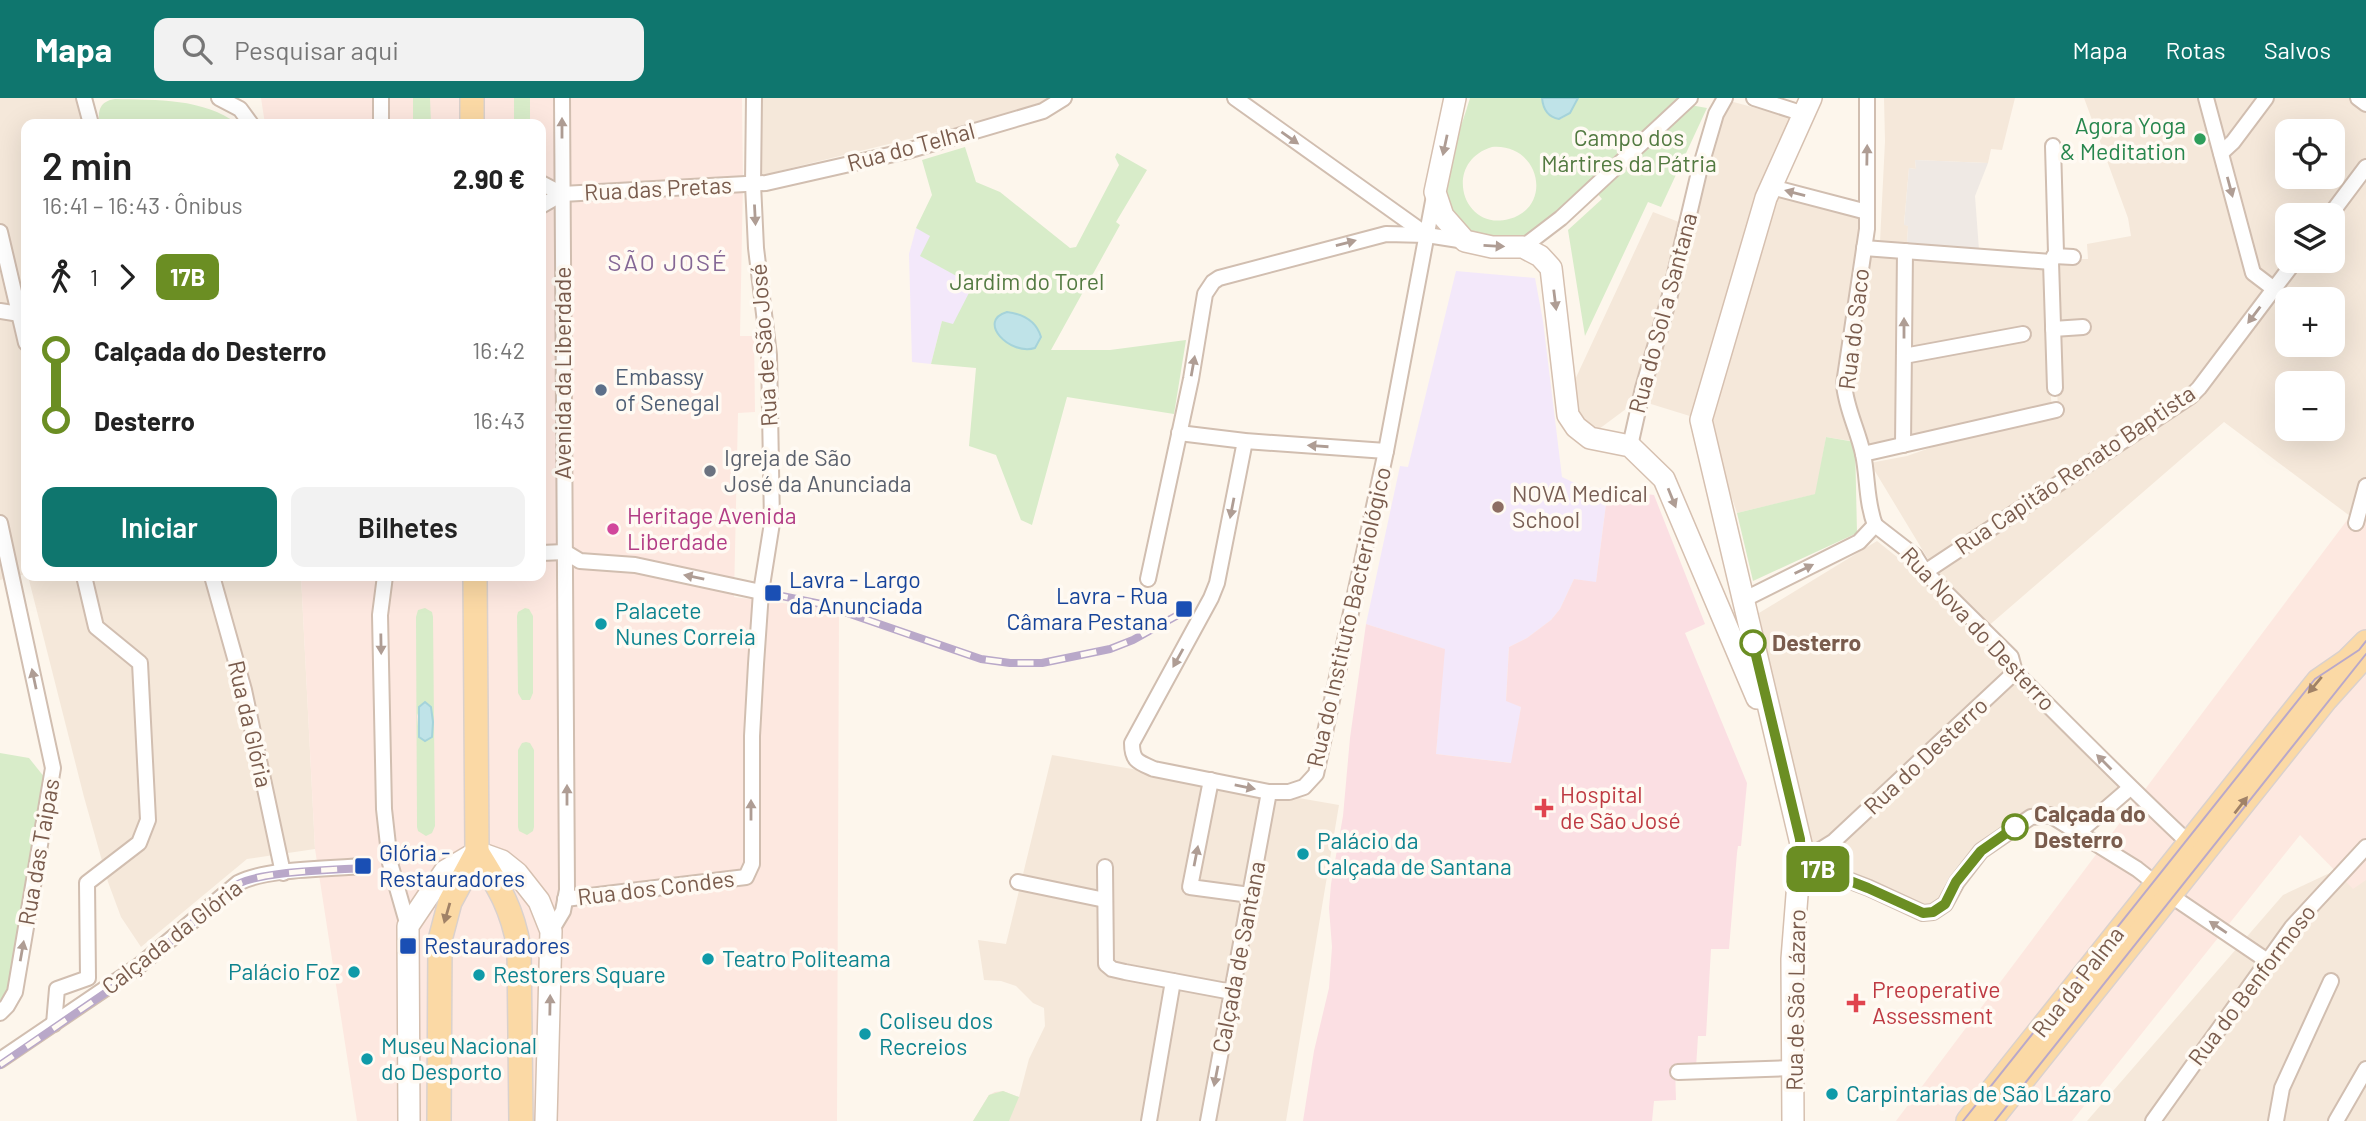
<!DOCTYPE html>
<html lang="pt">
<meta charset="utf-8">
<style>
:root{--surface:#fff;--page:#f2f2f2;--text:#222;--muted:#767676;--accent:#0f766e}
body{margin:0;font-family:Barlow,sans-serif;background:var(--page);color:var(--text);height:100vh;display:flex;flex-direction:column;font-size:26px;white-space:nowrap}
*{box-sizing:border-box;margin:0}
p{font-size:23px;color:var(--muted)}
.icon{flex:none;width:38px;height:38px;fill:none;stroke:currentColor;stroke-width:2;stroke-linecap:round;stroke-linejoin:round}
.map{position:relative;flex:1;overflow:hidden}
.panel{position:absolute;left:21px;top:21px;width:525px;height:462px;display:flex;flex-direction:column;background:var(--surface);border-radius:14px;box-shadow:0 7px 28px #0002}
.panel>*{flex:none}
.badge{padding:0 14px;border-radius:10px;font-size:24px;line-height:46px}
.controls{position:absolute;left:2275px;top:21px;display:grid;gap:14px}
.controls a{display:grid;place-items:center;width:70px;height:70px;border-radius:14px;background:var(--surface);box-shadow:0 7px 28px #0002;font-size:35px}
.map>.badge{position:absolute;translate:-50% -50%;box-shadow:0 0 0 4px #fff}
.legs{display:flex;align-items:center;gap:10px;height:77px;padding:0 21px;font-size:23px}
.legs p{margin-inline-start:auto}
.summary{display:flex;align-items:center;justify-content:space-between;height:119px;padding:0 21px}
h1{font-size:38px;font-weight:600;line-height:52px}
.primary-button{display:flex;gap:14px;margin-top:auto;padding:14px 21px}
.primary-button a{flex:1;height:80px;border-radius:14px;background:var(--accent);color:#fff;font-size:28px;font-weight:600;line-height:80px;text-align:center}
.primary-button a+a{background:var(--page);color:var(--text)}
ul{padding:0 21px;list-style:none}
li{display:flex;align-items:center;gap:24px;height:70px;font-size:26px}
li i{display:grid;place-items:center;width:10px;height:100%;margin:0 9px;background:currentColor}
li i::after{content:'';width:18px;height:18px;margin:-9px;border:5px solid;border-radius:50%;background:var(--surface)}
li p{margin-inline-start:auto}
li:first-child i{background:linear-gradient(#0000 50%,currentColor 0)}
li:last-child i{background:linear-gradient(currentColor 50%,#0000 0)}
header{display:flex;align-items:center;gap:42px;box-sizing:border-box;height:98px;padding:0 35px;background:var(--accent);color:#fff}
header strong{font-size:33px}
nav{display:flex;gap:38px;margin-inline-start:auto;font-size:24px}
.search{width:490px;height:63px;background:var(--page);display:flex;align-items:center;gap:18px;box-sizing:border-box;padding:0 24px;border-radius:14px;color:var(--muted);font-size:26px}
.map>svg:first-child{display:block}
</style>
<header>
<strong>Mapa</strong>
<div class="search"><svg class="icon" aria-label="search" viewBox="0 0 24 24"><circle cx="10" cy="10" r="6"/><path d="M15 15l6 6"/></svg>Pesquisar aqui</div>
<nav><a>Mapa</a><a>Rotas</a><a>Salvos</a></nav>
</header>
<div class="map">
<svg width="2366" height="1023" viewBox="0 0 2366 1023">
<rect width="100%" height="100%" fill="#fdf6ec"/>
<g fill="#f5e8da" fill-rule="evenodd">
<path d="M0,0H77L84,26H26V476L0,482Z"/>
<path d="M755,0H1053L1043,8L779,73L758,81Z"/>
<path d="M1884,0H2015L2002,52L1991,51L1988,65L1915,62L1916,71L1909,70L1904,126L1908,128L1907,147L1880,144L1885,43Z"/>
<path d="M2084,0H2366V397L2350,418L2224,324L1986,530L1937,476L1870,365L1907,358L1958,340L2058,317L2055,228L2057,161H2088L2087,146L2131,138L2128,120ZM2287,33H2333V79H2287ZM2287,117H2333V163H2287ZM2287,201H2333V247H2287ZM2287,285H2333V331H2287Z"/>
<path d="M1726,2L1793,20L1764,90L1862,118L1857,153L2050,161V198L2045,248L2052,309L1882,348L1826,339L1816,396L1737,415L1706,323L1638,302L1599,331L1577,319L1573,286L1653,114L1692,129Z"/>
<path d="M1877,443L1917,475L1971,535L2124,688L2075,727L2035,711L1974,752L1943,800L1924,810L1858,780L1812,744L1795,685L1759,515Z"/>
<path d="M28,478H301L315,751L247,761L141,849L121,819L108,784L84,699Z"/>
<path d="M1052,657L1339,707L1286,1023H973L989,997L995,994L1003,993L1019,999L1029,961L1045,928L1044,910L1033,905L1016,888L1001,883L984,882L978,842L1006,846Z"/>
<path d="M2366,758V1023H2087L2283,797Z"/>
</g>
<g fill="#fde8e0">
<path d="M261,0H742L743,84L740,238H754L755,314L738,315L734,499L839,512L837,1023H357L315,751L301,478H541V26H265Z"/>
<path d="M2366,397V782L2353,791L2300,737L2072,1023H1896Z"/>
</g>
<path fill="#efe9e4" d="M1915,62L1988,65L1975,98L1979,152L1907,147L1908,128L1904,127L1909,70L1916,71Z"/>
<g fill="#f3e8fa">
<path d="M916,130L986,161L970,236L942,223L931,266L912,264L909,156Z"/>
<path d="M1456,173L1535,180L1543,223L1562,379L1581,388L1608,391L1596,485L1574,481L1560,511L1551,522L1527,540L1509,549L1506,602L1521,609L1512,665L1436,656L1444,551L1366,526L1400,368L1408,369Z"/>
</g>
<path fill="#fbdfe3" d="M1608,391L1654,397L1705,526L1685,535L1747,685L1741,748H1738L1737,755L1729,851H1711L1706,938H1698L1696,970H1675L1676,1002L1654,1003L1652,1023H1303L1314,953L1329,890L1332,849L1329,810L1331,786L1343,718L1350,640L1366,526L1445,551L1436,656L1511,665L1521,609L1506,603L1509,549L1527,540L1551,522L1560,511L1574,481L1596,484Z"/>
<g fill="#d8ecc9" fill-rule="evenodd">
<path d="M413,0H430L431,26H413Z"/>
<rect x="514" y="0" width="16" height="26"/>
<path d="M1470,0H1542L1543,8L1550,18L1561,21L1570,15L1578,0H1683L1690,7L1707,10L1661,109L1648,104L1585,238L1568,132L1602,101L1596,94L1561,125L1553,116C1539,130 1519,149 1496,144C1484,142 1471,134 1459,130L1439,89C1449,58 1461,31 1470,0ZM1492,49C1540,45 1554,109 1509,121C1462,134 1442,64 1492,49Z"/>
<path d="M115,1C158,2 202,0 238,26H100C97,13 100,3 115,1Z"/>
<path d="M965,49L976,84L1000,94L1070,150L1076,149L1119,67L1115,59L1117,55L1147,72L1116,124L1120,127L1051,252H1110L1186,242L1174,316L1067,299L1032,427L1021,422L996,357L969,348L976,270L931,266L942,223L953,226L973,187L920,158L930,138L916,130L932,97L922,62Z"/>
<path d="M1826,339L1855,344L1857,435L1753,483L1737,415L1815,396Z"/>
<path d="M425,510L432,514L433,519L435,728L432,735L426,738L418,733L417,729L416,519L418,512ZM420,609H431C433,621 436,635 425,643L419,639L417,618Z"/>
<path d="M525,510L529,511L533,518V595L530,602H522L518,595L517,518L518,514Z"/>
<path d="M526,644L530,645L534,652V729L533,733L527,737L519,733L518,729V652L522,645Z"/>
<path d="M0,655L29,660L45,680L7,897L0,902Z"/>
<path d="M1003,993L1019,999L1009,1023H973L989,997Z"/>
</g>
<g fill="#bfe3e8" stroke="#a5d3da" stroke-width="2">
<path d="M1542,0H1578L1570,15L1559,21C1547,19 1543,11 1542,0Z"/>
<path d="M1007,214C1023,216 1036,222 1041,239L1035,250C1010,258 976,223 1007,214Z"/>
<path d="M425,604L431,609L433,624L432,639L425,643L419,639V609Z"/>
</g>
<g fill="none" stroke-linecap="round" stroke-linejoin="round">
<g stroke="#d1beb0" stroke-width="18">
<g id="street">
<path d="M84,0L91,26"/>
<path d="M219,0L240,11L251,26"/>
<path d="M381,0V26"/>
<path d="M1235,0L1427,137"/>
<path d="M1754,0L1804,16"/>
<path d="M1867,0V131L1844,286C1846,311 1858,332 1863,356C1868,380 1866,403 1875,427"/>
<path d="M2206,0L2253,175L2274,191"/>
<path d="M2358,0L2366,6"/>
<path d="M2221,55L2233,44L2266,0"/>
<path d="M541,85L562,96"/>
<path d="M1771,89L1867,114"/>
<path d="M541,108L562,96L766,85L907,53L1043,13L1064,0"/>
<path d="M2330,117L2366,69"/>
<path d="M0,134L26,245"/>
<path d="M1523,149L1561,120L1690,0"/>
<path d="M1864,150L2051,164"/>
<path d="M2054,158L2073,159"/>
<path d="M2051,164L2055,290"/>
<path d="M2051,164L2056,155L2053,48"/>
<path d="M0,213L26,217"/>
<path d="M2053,231L2083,229"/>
<path d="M1904,258L2023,236"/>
<path d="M1179,335L1245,343L1386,353"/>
<path d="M1245,343L1217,485L1211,500L1132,645C1132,663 1138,664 1154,671L1269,694H1289L1304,689L1316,676L1386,353L1434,98"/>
<path d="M1903,347L1905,153"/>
<path d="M1630,348L1643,290L1670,197L1699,74L1716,16L1725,0"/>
<path d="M1863,356L2056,312"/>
<path d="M0,425L53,670L15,894L7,908L0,915"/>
<path d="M2356,425L2366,388"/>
<path d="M1875,427L1915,458L1925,474L2011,559L2015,574C2073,632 2130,690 2189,745"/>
<path d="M541,455L565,454L580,463L635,467L761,494"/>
<path d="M1925,474L2191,298L2199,290L2295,163"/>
<path d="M212,478L244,592L283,775"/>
<path d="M385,478L380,517L384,711L390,765L408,828"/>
<path d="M1148,481L1191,281L1205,196L1213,184L1219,180L1386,136L1427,137L1465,143"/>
<path d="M1743,502L1859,444L1875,427"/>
<path d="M1211,682L1190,789L1250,797"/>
<path d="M2079,734L2130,690"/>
<path d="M1801,764L1869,790L1923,815L1933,814L1945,806L1957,784L1981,753L2031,719L2050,717L2137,771L2156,786"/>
<path d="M1801,764L1833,744L2015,574"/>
<path d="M1105,769L1106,866L1112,871L1125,874L1232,894"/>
<path d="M1018,784L1105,802"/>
<path d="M2170,797L2266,862"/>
<path d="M565,801L746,779L752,766V638L756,566L761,494L772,425L769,257L756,150L753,86L754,0"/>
<path d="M551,833L563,813L567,792L562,0"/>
<path d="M54,926L57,891L88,880L87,785L139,745L148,722L140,565L96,529L84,478"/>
<path d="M0,962L140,867L238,785C267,770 329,771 363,768"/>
<path d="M1678,974L1793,970"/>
<path d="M1149,1023L1173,883"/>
<path d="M1208,1023L1269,694"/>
<path d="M2153,1023L2292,829L2366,749"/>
<path d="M2276,1023L2282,990L2331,883"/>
<path d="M2336,1023L2366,971"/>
</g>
</g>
<g stroke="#d6c0b0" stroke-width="24">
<g id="secondary">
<path d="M1455,0L1435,94L1443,118L1465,143L1492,149H1523L1540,158L1551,170L1568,317L1576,329L1590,340L1630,348L1664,381L1757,600"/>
<path d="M409,1023L408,828L445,773L477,754L502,763L517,775L539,803L551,833L546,1023"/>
<path d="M1793,1023L1792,861L1801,746L1701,322L1766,100L1811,0"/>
</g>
</g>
<g stroke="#dad1cd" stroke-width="26">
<g id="primary">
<path d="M472,0V26"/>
<path d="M477,754C498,788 512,809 519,850L521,1023"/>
<path d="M439,1023L440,842L450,804L477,754L475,478"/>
<path d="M1968,1023L2318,583L2347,563L2366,544"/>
<path d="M1990,1023L2326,601L2361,562"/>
</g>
</g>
<use href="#street" stroke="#fff" stroke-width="14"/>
<use href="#secondary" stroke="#fff" stroke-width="21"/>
<use href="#primary" stroke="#fbd9a5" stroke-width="23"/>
<g stroke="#b9a8c9" stroke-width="2">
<path d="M1963,1023L2315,581L2359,552L2366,543"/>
<path d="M1995,1023L2366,556"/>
</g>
<g stroke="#b9a8c9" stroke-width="8">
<g id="rail">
<path d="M772,496L821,506L981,561L1010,565H1042L1110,551L1133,542L1185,513"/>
<path d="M0,967L130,878L238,786C264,773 332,772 363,770"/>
</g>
</g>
<use href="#rail" stroke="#fffaf3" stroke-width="5" stroke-dasharray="16" stroke-linecap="butt"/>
</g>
<defs><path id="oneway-solid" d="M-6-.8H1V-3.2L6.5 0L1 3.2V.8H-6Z" transform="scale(1.75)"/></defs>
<g fill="#af9d94">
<use href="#oneway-solid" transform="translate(562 30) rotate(-90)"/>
<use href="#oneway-solid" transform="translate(1290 40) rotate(35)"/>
<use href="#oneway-solid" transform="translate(1445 47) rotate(102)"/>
<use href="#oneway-solid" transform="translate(1867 57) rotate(-89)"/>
<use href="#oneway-solid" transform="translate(2230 89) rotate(75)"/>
<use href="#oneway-solid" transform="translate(1795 95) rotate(-165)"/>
<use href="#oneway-solid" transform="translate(755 117) rotate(87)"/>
<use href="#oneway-solid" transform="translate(1346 145) rotate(-15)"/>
<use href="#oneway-solid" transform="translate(1494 148) rotate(3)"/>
<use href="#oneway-solid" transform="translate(1555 202) rotate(83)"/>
<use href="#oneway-solid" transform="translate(2254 217) rotate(127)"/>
<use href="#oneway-solid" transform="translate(1904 230) rotate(-90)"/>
<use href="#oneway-solid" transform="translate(1193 268) rotate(-80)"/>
<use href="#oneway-solid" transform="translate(1318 348) rotate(-176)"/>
<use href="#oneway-solid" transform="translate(1672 400) rotate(68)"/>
<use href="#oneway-solid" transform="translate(1232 410) rotate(101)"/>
<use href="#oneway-solid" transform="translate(1804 471) rotate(-26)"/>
<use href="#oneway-solid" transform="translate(694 479) rotate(-168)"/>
<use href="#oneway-solid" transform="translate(381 546) rotate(89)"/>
<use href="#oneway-solid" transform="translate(1178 560) rotate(119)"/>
<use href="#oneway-solid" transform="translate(34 581) rotate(-102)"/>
<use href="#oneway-solid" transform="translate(2104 664) rotate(-135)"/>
<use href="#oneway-solid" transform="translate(1245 689) rotate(11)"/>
<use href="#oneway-solid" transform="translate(567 697) rotate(-90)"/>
<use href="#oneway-solid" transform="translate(751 712) rotate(-90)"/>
<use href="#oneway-solid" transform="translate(1196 758) rotate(-79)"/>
<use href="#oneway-solid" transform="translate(2218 829) rotate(-146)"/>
<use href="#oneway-solid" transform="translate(22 853) rotate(-80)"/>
<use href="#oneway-solid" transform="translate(550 907) rotate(-89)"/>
<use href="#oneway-solid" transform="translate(1216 978) rotate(101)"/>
</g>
<g fill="#a18267">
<use href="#oneway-solid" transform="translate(2315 587) rotate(130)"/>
<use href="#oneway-solid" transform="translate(2241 707) rotate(-52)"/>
<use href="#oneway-solid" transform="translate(447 815) rotate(106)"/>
</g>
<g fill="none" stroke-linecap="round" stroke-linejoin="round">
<g stroke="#fff" stroke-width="16">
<path id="line-1" d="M1753,545L1800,741L1801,764L1868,790L1923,815L1933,814L1945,806L1956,784L1981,753L2015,729"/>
</g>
<use href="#line-1" stroke="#6b8e23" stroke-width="10"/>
</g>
<circle fill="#2e9e5b" stroke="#fffaf3" stroke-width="2.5" cx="2200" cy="41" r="7"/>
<circle fill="#5c6f8a" stroke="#fffaf3" stroke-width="2.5" cx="601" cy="292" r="7"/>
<circle fill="#6b7280" stroke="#fffaf3" stroke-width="2.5" cx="710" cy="373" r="7"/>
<circle fill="#8d6e63" stroke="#fffaf3" stroke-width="2.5" cx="1498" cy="409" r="7"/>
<circle fill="#d1479c" stroke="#fffaf3" stroke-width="2.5" cx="613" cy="431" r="7"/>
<g fill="#1a4fb4" stroke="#fffaf3" stroke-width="2.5">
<rect x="764" y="486" width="18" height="18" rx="3.5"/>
<rect x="1175" y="502" width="18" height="18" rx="3.5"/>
<rect x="354" y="759" width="18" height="18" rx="3.5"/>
<rect x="399" y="839" width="18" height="18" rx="3.5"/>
</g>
<g fill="#0f9aa8" stroke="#fffaf3" stroke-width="2.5">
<circle cx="601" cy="526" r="7"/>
<circle cx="1303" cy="756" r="7"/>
<circle cx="708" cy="861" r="7"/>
<circle cx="354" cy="874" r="7"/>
<circle cx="479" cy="877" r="7"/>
<circle cx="865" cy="936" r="7"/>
<circle cx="367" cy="961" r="7"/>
<circle cx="1832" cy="996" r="7"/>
</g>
<g fill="#fff" stroke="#6b8e23" stroke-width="3.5">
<circle cx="1753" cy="545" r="12"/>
<circle cx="2015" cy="729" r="12"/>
</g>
<g fill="#e0444e" stroke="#fffaf3" stroke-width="2.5">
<path d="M1540.5 699.5h7v7h7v7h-7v7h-7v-7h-7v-7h7z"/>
<path d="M1852.5 894.5h7v7h7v7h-7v7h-7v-7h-7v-7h7z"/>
</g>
<g text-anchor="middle" stroke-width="7" stroke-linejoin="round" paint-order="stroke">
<g font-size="23" fill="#27864d" stroke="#fffaf3" text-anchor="end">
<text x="2186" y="36">Agora Yoga<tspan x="2186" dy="26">&amp; Meditation</tspan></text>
</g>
<g font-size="23" fill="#537a41" stroke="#fffaf3">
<text x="1629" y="48">Campo dos<tspan x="1629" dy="26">Mártires da Pátria</tspan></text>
<text x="1027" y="192">Jardim do Torel</text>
</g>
<g font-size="23" fill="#7a5c4d" stroke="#fffaf3">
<text transform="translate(911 49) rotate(-15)" y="8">Rua do Telhal</text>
<text transform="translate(658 91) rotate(-3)" y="8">Rua das Pretas</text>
<text transform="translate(1663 215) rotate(-75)" y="8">Rua do Sol a Santana</text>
<text transform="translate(1854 231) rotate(-83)" y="8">Rua do Saco</text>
<text transform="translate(764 247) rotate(-94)" y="8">Rua de São José</text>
<text transform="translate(563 275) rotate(-90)" y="8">Avenida da Liberdade</text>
<text transform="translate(2075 372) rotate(-34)" y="8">Rua Capitão Renato Baptista</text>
<text transform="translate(1349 519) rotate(-77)" y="8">Rua do Instituto Bacteriológico</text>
<text transform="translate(1978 531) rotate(47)" y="8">Rua Nova do Desterro</text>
<text transform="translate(250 626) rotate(77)" y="8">Rua da Glória</text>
<text transform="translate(1926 658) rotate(-43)" y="8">Rua do Desterro</text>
<text transform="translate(39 754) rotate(-80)" y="8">Rua das Taipas</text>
<text transform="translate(656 790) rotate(-7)" y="8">Rua dos Condes</text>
<text transform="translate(172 839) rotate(-38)" y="8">Calçada da Glória</text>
<text transform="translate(1239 859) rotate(-79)" y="8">Calçada de Santana</text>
<text transform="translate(2078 884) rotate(-52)" y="8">Rua da Palma</text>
<text transform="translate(2252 887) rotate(-53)" y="8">Rua do Benformoso</text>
<text transform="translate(1796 902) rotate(-89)" y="8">Rua de São Lázaro</text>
</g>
<g font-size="23" fill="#4e5e75" stroke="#fffaf3" text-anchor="start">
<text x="615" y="287">Embassy<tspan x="615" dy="26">of Senegal</tspan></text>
</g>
<g font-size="23" fill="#5b616d" stroke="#fffaf3" text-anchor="start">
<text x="724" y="368">Igreja de São<tspan x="724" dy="26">José da Anunciada</tspan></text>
</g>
<g font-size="23" fill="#785e54" stroke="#fffaf3" text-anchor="start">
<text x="1512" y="404">NOVA Medical<tspan x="1512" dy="26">School</tspan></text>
</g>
<g font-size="23" fill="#b23c85" stroke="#fffaf3" text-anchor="start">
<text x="627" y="426">Heritage Avenida<tspan x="627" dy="26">Liberdade</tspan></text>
</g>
<g font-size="23" fill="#164399" stroke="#fffaf3" text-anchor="start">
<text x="789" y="490">Lavra - Largo<tspan x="789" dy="26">da Anunciada</tspan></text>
<text x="1168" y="506" text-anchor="end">Lavra - Rua<tspan x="1168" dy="26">Câmara Pestana</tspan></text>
<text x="379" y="763">Glória -<tspan x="379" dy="26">Restauradores</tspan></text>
<text x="424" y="856">Restauradores</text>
</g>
<g font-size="23" fill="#0d838f" stroke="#fffaf3" text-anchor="start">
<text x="615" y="521">Palacete<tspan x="615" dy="26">Nunes Correia</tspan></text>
<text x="1317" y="751">Palácio da<tspan x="1317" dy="26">Calçada de Santana</tspan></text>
<text x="722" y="869">Teatro Politeama</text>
<text x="340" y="882" text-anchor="end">Palácio Foz</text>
<text x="493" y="885">Restorers Square</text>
<text x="879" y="931">Coliseu dos<tspan x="879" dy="26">Recreios</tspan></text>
<text x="381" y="956">Museu Nacional<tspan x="381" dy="26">do Desporto</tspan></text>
<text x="1846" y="1004">Carpintarias de São Lázaro</text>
</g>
<g font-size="23" font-weight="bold" fill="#7a5c4d" stroke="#fffaf3" text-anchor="start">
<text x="1772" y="553">Desterro</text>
<text x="2034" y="724">Calçada do<tspan x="2034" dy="26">Desterro</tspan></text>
</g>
<g font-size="23" fill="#be3a42" stroke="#fffaf3" text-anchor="start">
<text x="1560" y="705">Hospital<tspan x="1560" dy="26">de São José</tspan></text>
<text x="1872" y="900">Preoperative<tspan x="1872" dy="26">Assessment</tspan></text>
</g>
<g font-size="24" letter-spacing="2" fill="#846695" stroke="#fffaf3">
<text x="668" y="173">SÃO JOSÉ</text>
</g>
</g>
</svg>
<div class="controls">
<a><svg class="icon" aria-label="locate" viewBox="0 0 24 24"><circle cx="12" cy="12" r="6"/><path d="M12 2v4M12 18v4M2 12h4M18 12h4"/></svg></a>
<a><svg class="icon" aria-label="layers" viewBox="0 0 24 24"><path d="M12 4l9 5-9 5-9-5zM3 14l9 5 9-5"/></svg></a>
<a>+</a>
<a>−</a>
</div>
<b class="badge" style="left:1818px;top:771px;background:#6b8e23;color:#fff">17B</b>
<section class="panel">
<div class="summary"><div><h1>2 min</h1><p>16:41 – 16:43 · Ônibus</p></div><b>2.90 €</b></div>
<div class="legs"><svg class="icon" aria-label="walk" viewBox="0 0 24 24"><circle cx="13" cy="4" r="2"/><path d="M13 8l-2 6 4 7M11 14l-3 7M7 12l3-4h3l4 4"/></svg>1<svg class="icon" aria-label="forward" viewBox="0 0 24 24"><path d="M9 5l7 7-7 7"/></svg><b class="badge" style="background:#6b8e23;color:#fff">17B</b></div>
<ul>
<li><i style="color:#6b8e23"></i><b>Calçada do Desterro</b><p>16:42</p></li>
<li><i style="color:#6b8e23"></i><b>Desterro</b><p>16:43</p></li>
</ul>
<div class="primary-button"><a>Iniciar</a><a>Bilhetes</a></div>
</section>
</div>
